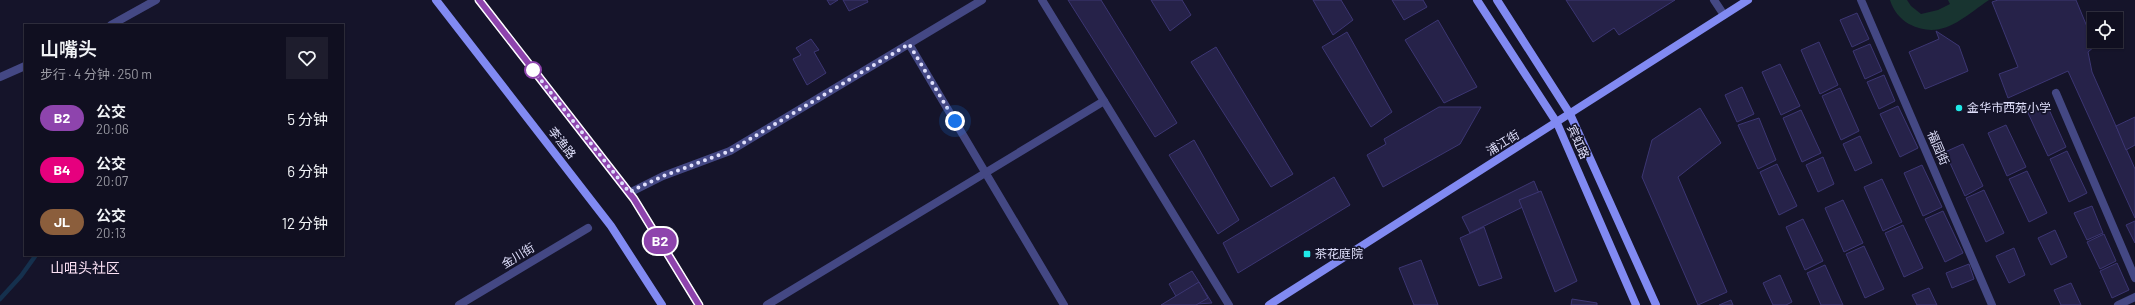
<!DOCTYPE html>
<html lang="zh">
<meta charset="utf-8">
<style>
:root{--surface:#100f20;--page:#1e1d2d;--text:#f1f3f6;--muted:#9c9ca5;--line:#302f3e}
body{margin:0;font-family:Barlow,"Noto Sans SC",sans-serif;background:var(--page);color:var(--text);height:100vh;display:flex;flex-direction:column;font-size:15px;white-space:nowrap}
*{box-sizing:border-box;margin:0}
p{font-size:13px;color:var(--muted)}
.icon{flex:none;width:22px;height:22px;fill:none;stroke:currentColor;stroke-width:2;stroke-linecap:round;stroke-linejoin:round}
.map{position:relative;flex:1;overflow:hidden}
.sheet{position:absolute;left:24px;top:24px;width:320px;height:232px;display:flex;flex-direction:column;background:var(--surface);border-radius:0px;box-shadow:0 1px 3px #0004,0 0 0 1px var(--line)}
.sheet>*{flex:none}
.badge{padding:0 8px;border-radius:13px;font-size:14px;line-height:26px}
.buttons{position:absolute;left:2087px;top:12px;display:grid;gap:8px}
.buttons a{display:grid;place-items:center;width:36px;height:36px;border-radius:0px;background:var(--surface);box-shadow:0 1px 3px #0004,0 0 0 1px var(--line);font-size:20px}
.you{position:absolute;width:20px;height:20px;margin:-10px;border:3px solid #fff;border-radius:50%;background:#1a73e8;box-shadow:0 0 0 6px #1a73e833}
.map>.badge{position:absolute;translate:-50% -50%;box-shadow:0 0 0 2px #fff}
.round{display:grid;place-items:center;flex:none;width:42px;height:42px;border-radius:0px;background:var(--page)}
.summary{display:flex;align-items:center;justify-content:space-between;height:68px;padding:0 16px}
h1{font-size:19px;font-weight:600;line-height:30px}
ul{padding:0;list-style:none}
li{display:flex;align-items:center;gap:12px;height:52px;padding:0 16px}
li div{flex:1}
li b{display:block;font-size:15px}
li em{font-style:normal}
li .badge{min-width:44px;font-weight:700;text-align:center}
.map>svg:first-child{display:block}
</style>
<div class="map">
<svg width="2135" height="305" viewBox="0 0 2135 305">
<rect width="100%" height="100%" fill="#15142a"/>
<path fill="#183430" d="M1890,0H1907L1911,6L1921,14L1938,10L1950,4L1948,0H1989C1962,18 1942,41 1909,24C1900,19 1893,10 1890,0Z"/>
<g fill="none" stroke-linecap="round" stroke-linejoin="round">
<path stroke="#15304d" stroke-width="4.5" d="M0,299L21,276L36,255"/>
</g>
<g fill="#262249" stroke="#3c3673">
<path d="M827,0H838L830,5Z"/>
<path d="M843,0H867L868,2L849,11Z"/>
<path d="M1068,0H1101L1177,123L1155,137Z"/>
<path d="M1151,0H1182L1191,15L1170,31Z"/>
<path d="M1313,0H1341L1353,20L1333,35Z"/>
<path d="M1392,0H1423L1427,7L1404,20Z"/>
<path d="M1566,0H1675L1619,35L1614,28L1593,42Z"/>
<path d="M1998,0H2076L2095,46L2088,52L2092,72L2135,169V218L2068,71L2008,98L1999,74L2018,67L1992,2Z"/>
<path d="M1857,13L1869,39L1852,47L1840,20Z"/>
<path d="M1438,20L1477,87L1444,103L1405,40Z"/>
<path d="M1936,31L1959,46L1968,71L1925,89L1909,52L1939,39Z"/>
<path d="M1347,32L1392,112L1371,127L1322,47Z"/>
<path d="M811,39L819,50L814,52L826,73L807,85L793,59L801,55L796,48Z"/>
<path d="M1819,42L1838,85L1820,94L1801,50Z"/>
<path d="M1870,44L1882,71L1865,79L1853,51Z"/>
<path d="M1216,47L1293,174L1271,187L1191,62Z"/>
<path d="M1780,64L1800,106L1781,115L1762,72Z"/>
<path d="M1884,75L1895,101L1879,109L1867,82Z"/>
<path d="M1742,87L1754,114L1737,122L1725,95Z"/>
<path d="M1840,88L1859,131L1841,140L1822,96Z"/>
<path d="M2047,105L2066,147L2048,156L2028,113Z"/>
<path d="M1898,106L1918,148L1900,157L1880,114Z"/>
<path d="M1439,107H1481L1460,144L1383,187L1367,155L1386,144L1384,139Z"/>
<path d="M1700,108L1721,143L1678,177L1727,292L1698,305L1642,177L1652,140Z"/>
<path d="M1801,110L1821,153L1802,162L1783,118Z"/>
<path d="M2135,117V145L2126,150L2116,126Z"/>
<path d="M1759,118L1776,160L1758,169L1738,125Z"/>
<path d="M2006,125L2026,167L2007,176L1988,133Z"/>
<path d="M1860,136L1872,163L1855,171L1843,144Z"/>
<path d="M1194,140L1239,220L1218,234L1169,155Z"/>
<path d="M1963,144L1983,186L1965,196L1945,152Z"/>
<path d="M2067,151L2087,193L2069,202L2050,159Z"/>
<path d="M1823,157L1834,184L1818,192L1806,165Z"/>
<path d="M1777,164L1797,206L1779,215L1760,172Z"/>
<path d="M1922,165L1942,207L1923,216L1904,173Z"/>
<path d="M2027,171L2047,213L2029,222L2009,179Z"/>
<path d="M1334,177L1350,205L1238,273L1223,243Z"/>
<path d="M1882,179L1902,222L1883,231L1864,187Z"/>
<path d="M1534,181L1541,198L1470,233L1462,217Z"/>
<path d="M1984,190L2004,233L1986,242L1966,198Z"/>
<path d="M1541,191L1577,281L1555,292L1519,200Z"/>
<path d="M1843,200L1863,243L1844,252L1825,208Z"/>
<path d="M2092,206L2103,233L2087,240L2074,213Z"/>
<path d="M1943,211L1963,253L1945,262L1925,219Z"/>
<path d="M1803,219L1823,261L1805,270L1786,227Z"/>
<path d="M2135,221V243L2126,225Z"/>
<path d="M1903,225L1923,268L1904,277L1885,233Z"/>
<path d="M1484,227L1502,278L1479,286L1460,238Z"/>
<path d="M2055,230L2067,257L2051,265L2038,238Z"/>
<path d="M2104,234L2116,261L2100,269L2087,242Z"/>
<path d="M1864,246L1884,289L1865,298L1846,254Z"/>
<path d="M2014,248L2025,275L2009,283L1996,256Z"/>
<path d="M1421,260L1438,305H1414L1399,268Z"/>
<path d="M2117,263L2129,290L2112,298L2100,271Z"/>
<path d="M1969,264L1974,279L1952,288L1946,273Z"/>
<path d="M1825,265L1843,305H1821L1807,273Z"/>
<path d="M1192,271L1199,282L1212,303L1181,305L1169,284Z"/>
<path d="M1780,275L1792,302L1786,305H1773L1763,283Z"/>
<path d="M1199,282L1208,298L1196,305H1161Z"/>
<path d="M2071,283L2081,305H2061L2054,290Z"/>
<path d="M1929,288L1937,305H1917L1912,295Z"/>
<path d="M1572,299L1597,303V305H1571Z"/>
<path d="M1731,300L1733,305H1719Z"/>
</g>
<g fill="none" stroke-linecap="round" stroke-linejoin="round">
<g stroke="#444884" stroke-width="8">
<path d="M1042,0L1229,305"/>
<path d="M1714,0L1724,15"/>
<path d="M1861,0L1992,305"/>
<path d="M111,25L156,0"/>
<path d="M909,44L1064,305"/>
<path d="M0,77L25,66"/>
<path d="M2056,93L2135,278"/>
<path d="M629,193L663,176L730,151L982,0"/>
<path d="M459,305L588,228"/>
<path d="M767,305L1104,101"/>
<path d="M2118,305L2135,297"/>
</g>
<g stroke="#818af2" stroke-width="8">
<path d="M436,0L611,226L662,305"/>
<path d="M479,0L634,199L699,305"/>
<path d="M1477,0L1557,123L1636,305"/>
<path d="M1497,0L1570,114L1656,305"/>
<path d="M1269,305L1748,0"/>
</g>
</g>
<g fill="none" stroke-linecap="round" stroke-linejoin="round">
<g stroke="#fff" stroke-width="9">
<path id="line" d="M479,0L634,199L699,305"/>
</g>
<use href="#line" stroke="#8e44ad" stroke-width="6"/>
<path stroke="#e0e0fc" stroke-width="4" stroke-dasharray="0 7.2" d="M533,70L629,192L663,176L730,151L909,44L955,121"/>
</g>
<circle fill="#fff" stroke="#8e44ad" stroke-width="2" cx="533" cy="70" r="8"/>
<g fill="#1fe9e8" stroke="#15142a" stroke-width="1.5">
<circle cx="1959" cy="108" r="4"/>
<rect x="1303" y="250" width="8" height="8" rx="2"/>
</g>
<g text-anchor="middle" stroke-width="3.5" stroke-linejoin="round" paint-order="stroke">
<g font-size="12" fill="#e0e0fc" stroke="#15142a" text-anchor="start">
<text x="1967" y="112">金华市西苑小学</text>
<text x="1315" y="258">茶花庭院</text>
</g>
<g font-size="12" fill="#e0e0fc" stroke="#15142a">
<text transform="translate(1578 142) rotate(66)" y="4">宾虹路</text>
<text transform="translate(562 143) rotate(52)" y="4">李渔路</text>
<text transform="translate(1503 143) rotate(-32)" y="4">浦江街</text>
<text transform="translate(1938 148) rotate(67)" y="4">福园街</text>
<text transform="translate(518 256) rotate(-31)" y="4">金川街</text>
</g>
<g font-size="14" fill="#fce2f5" stroke="#15142a">
<text x="85" y="273">山咀头社区</text>
</g>
</g>
</svg>
<div class="buttons">
<a><svg class="icon" aria-label="locate" viewBox="0 0 24 24"><circle cx="12" cy="12" r="6"/><path d="M12 2v4M12 18v4M2 12h4M18 12h4"/></svg></a>
</div>
<div class="you" style="left:955px;top:121px"></div>
<b class="badge" style="left:660px;top:241px;background:#8e44ad;color:#fff">B2</b>
<section class="sheet">
<div class="summary"><div><h1>山嘴头</h1><p>步行 · 4 分钟 · 250 m</p></div><a class="round"><svg class="icon" aria-label="heart" viewBox="0 0 24 24"><path d="M12 20l-8-8c-3-5 5-10 8-4 3-6 11-1 8 4z"/></svg></a></div>
<ul>
<li><span class="badge" style="background:#8e44ad;color:#fff">B2</span><div><b>公交</b><p>20:06</p></div><em>5 分钟</em></li>
<li><span class="badge" style="background:#e6007e;color:#fff">B4</span><div><b>公交</b><p>20:07</p></div><em>6 分钟</em></li>
<li><span class="badge" style="background:#8b5e3c;color:#fff">JL</span><div><b>公交</b><p>20:13</p></div><em>12 分钟</em></li>
</ul>
</section>
</div>
